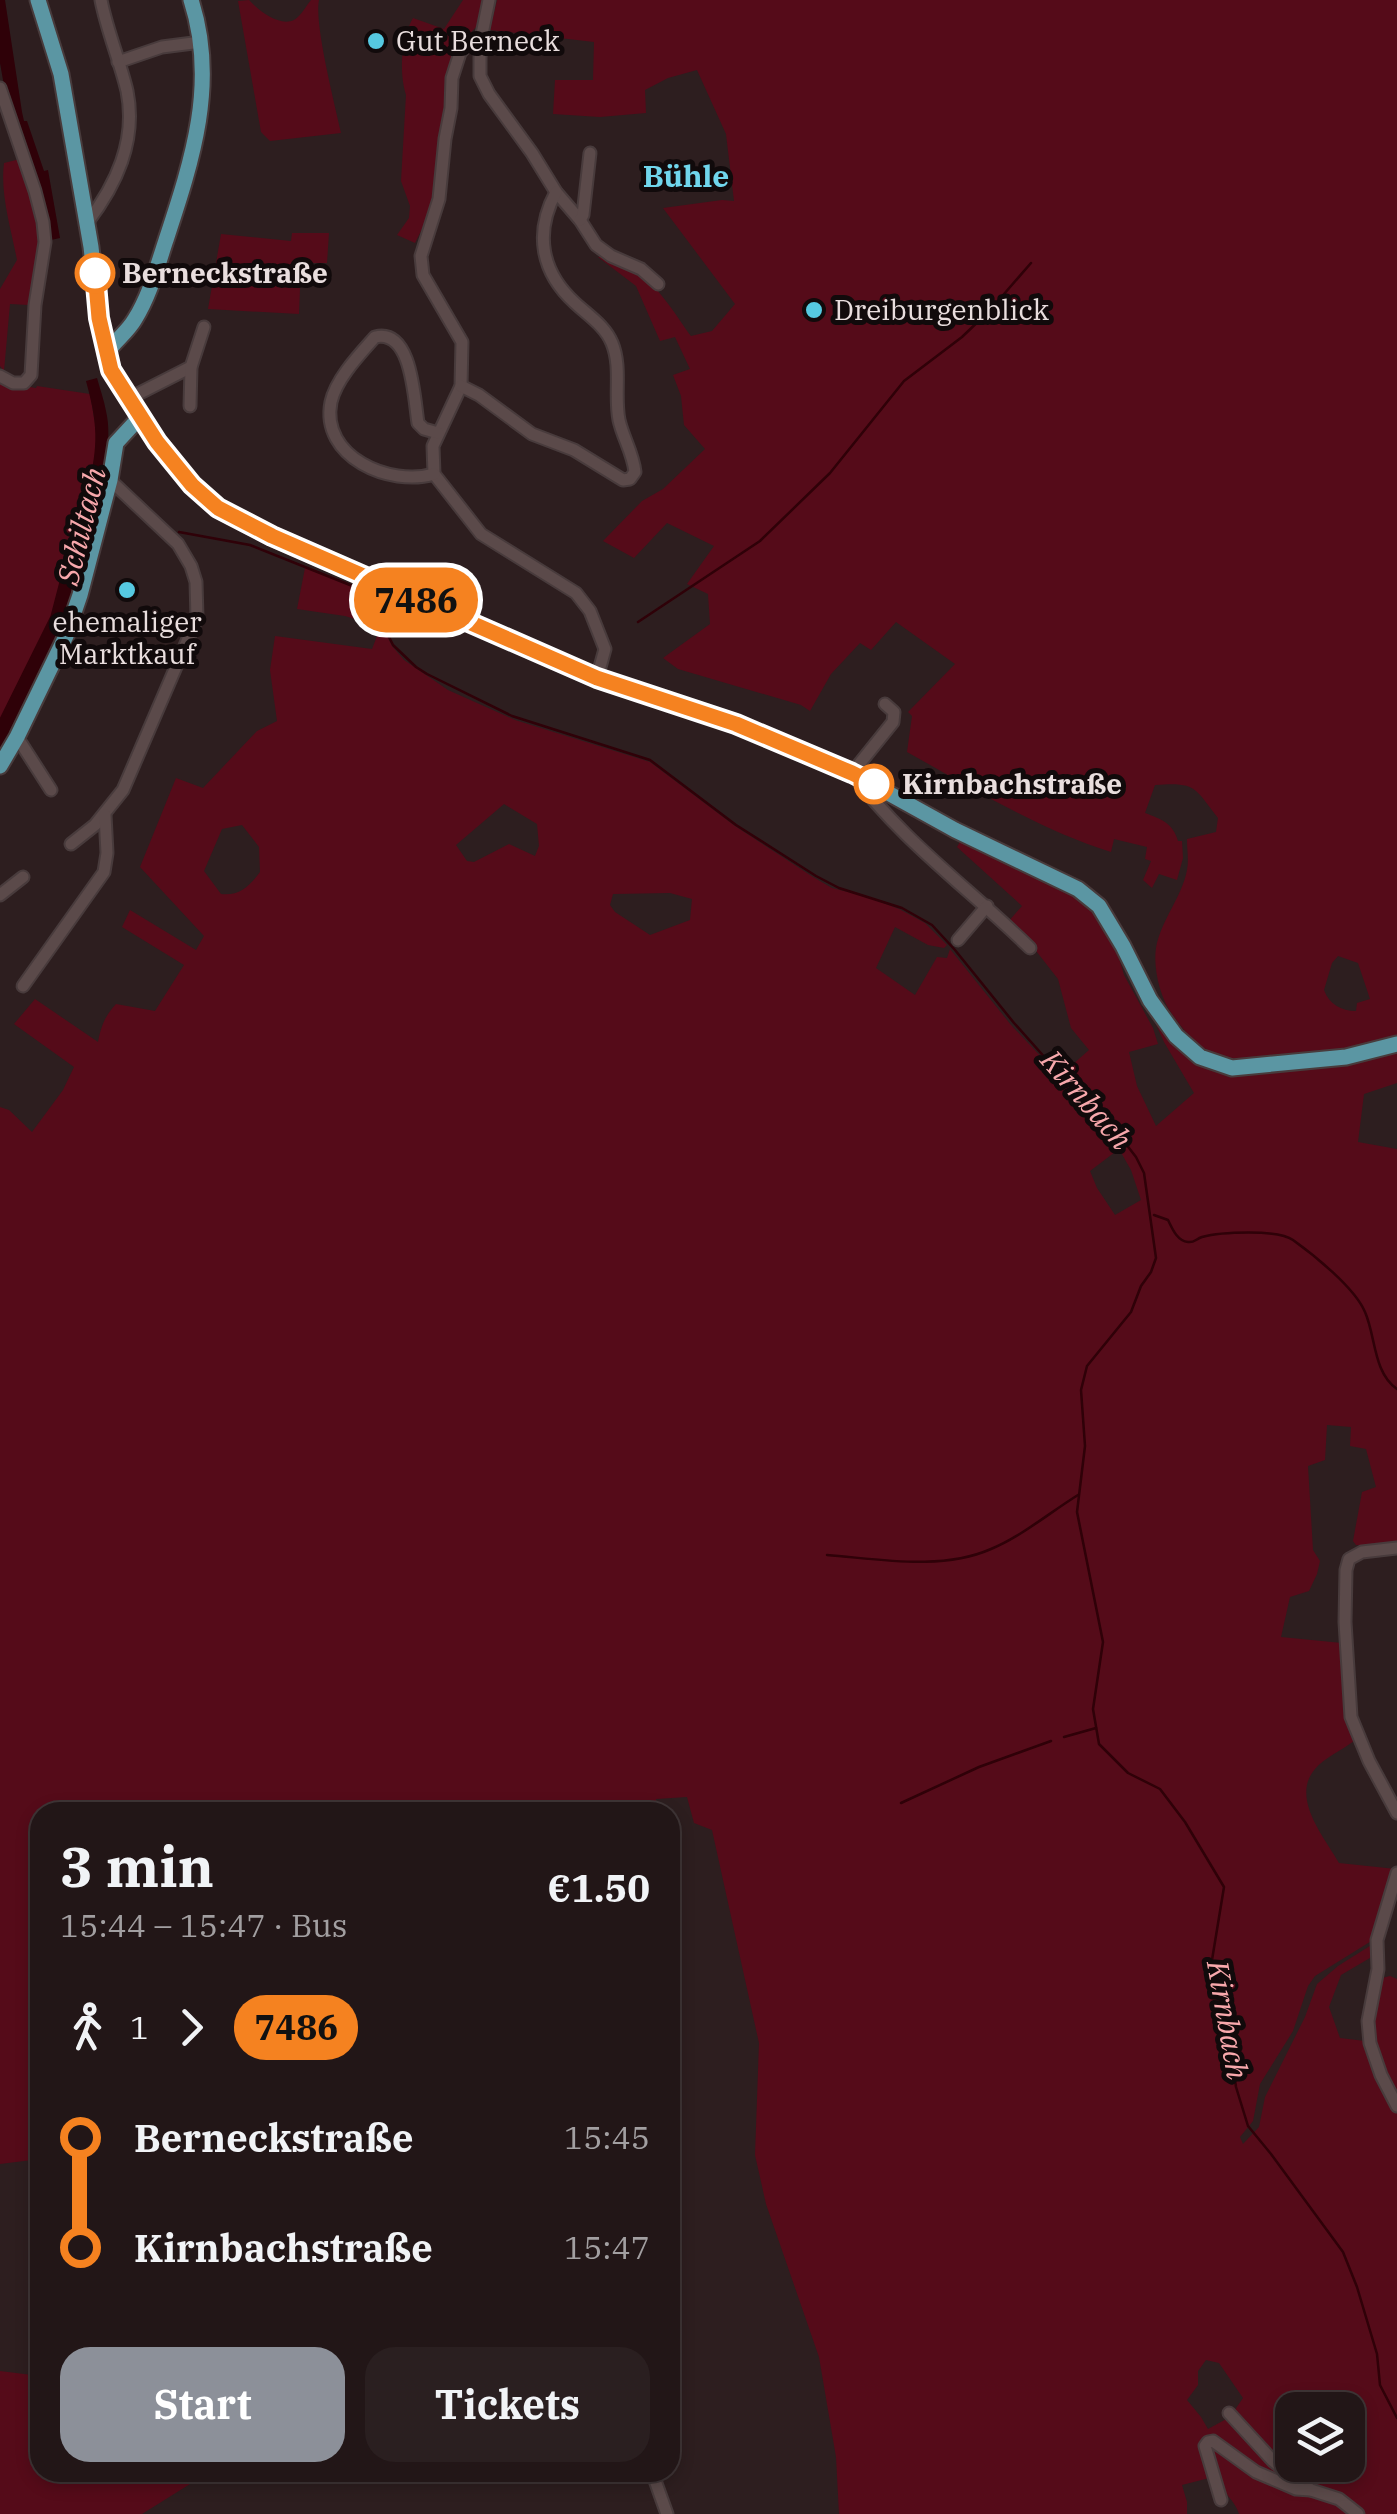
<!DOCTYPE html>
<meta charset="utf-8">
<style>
:root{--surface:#221617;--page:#2a1f20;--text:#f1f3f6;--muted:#a29fa1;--line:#3f3536;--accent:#8c9099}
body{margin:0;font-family:"IBM Plex Serif",serif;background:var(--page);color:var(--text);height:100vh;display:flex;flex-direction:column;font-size:38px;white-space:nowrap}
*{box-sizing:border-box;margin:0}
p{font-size:32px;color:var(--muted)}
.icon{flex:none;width:55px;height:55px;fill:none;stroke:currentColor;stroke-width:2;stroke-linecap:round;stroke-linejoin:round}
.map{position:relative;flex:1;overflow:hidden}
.panel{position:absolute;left:30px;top:1802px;width:650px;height:680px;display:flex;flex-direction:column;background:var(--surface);border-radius:30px;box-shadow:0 5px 15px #0003,0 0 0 2px var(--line)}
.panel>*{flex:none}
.badge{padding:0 20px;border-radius:32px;font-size:35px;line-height:65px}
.fabs{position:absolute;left:1275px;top:2392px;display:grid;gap:20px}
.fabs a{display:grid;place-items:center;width:90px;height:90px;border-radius:20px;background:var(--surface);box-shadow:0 5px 15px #0003,0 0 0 2px var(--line);font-size:50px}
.map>.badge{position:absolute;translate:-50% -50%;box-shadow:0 0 0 5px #fff}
.legs{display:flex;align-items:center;gap:15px;height:110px;padding:0 30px;font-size:32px}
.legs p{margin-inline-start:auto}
.overview{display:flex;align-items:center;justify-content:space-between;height:170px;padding:0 30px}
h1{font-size:55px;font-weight:800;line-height:75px}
.button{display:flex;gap:20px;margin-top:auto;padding:20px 30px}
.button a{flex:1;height:115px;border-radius:30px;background:var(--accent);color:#fff;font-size:40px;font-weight:800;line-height:115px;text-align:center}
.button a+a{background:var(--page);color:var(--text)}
ul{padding:0 30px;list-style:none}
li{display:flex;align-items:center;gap:35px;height:110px;font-size:38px}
li i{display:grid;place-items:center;width:15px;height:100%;margin:0 12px;background:currentColor}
li i::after{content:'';width:25px;height:25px;margin:-12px;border:8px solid;border-radius:50%;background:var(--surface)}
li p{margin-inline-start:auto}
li:first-child i{background:linear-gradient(#0000 50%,currentColor 0)}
li:last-child i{background:linear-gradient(currentColor 50%,#0000 0)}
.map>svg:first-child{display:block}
</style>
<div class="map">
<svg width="1397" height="2514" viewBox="0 0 1397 2514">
<rect width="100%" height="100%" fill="#2d1e1f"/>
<g fill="#550b19" fill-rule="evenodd">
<path d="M249,0C258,10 279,27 294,20C301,16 306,6 311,0H319C314,24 335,105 341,133L270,141L261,132L238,1Z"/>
<path d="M463,0H485L477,26L459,45L448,71L447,95L434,197L427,219L415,243L397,235L409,218L410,206L401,181L406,95C399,72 401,39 413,18L444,29Z"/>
<path d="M497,0H1397V1037C1361,1049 1249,1068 1216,1055C1196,1046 1184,1031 1172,1014C1160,998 1153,968 1156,948C1161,920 1182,897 1187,870C1189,860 1187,850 1187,839L1216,832L1218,818C1194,787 1196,782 1155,785L1145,813C1161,819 1173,823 1178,841H1182L1183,858L1177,880L1159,874L1152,888L1143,880L1151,861L1145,859L1147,847L1114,839L1111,852C1040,830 972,788 907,752L912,716L908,712L955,664L896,622L871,650L860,643L831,674L810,711L801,705L678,669L663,658L710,624L708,594L687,584L714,546L667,523L634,558L603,541L642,501L663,489L705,449L684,425L681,396L673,375L690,369L675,337L660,341L636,286L598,257C638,252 671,308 691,336L712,331L735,304L663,208L722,200L734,201L726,134L697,70L668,78L645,90L646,113L600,117L553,114L555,80H593L594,42L490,30ZM1338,956L1358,963L1370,999L1357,1003L1356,1011C1341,1011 1329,1004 1324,990L1332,963Z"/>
<path d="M20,159L40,221L39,255L29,305L10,304L4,371L0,366V289L17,260C11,228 0,194 4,163Z"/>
<path d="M292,233H329L327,263H301L299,314L208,309L221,234L291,241Z"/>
<path d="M0,382L36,388L37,386L90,394L97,435L95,456L56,612L0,722Z"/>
<path d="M305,568L355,588L363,595L374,608L392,646L404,660L448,690L515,720L650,762L735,826L813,877L832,888L868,897L899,909L925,923L947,945L944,948L928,945L895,927L876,968L915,995L937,957L947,958L950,949L1011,1025L1097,1116L1100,1113L1064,1072L1089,1050L1071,1028L1058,979L1033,947L1008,922L1022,906L957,847L961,840L1018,869L1057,885L1084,901L1096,911L1116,948L1124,975L1153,1028L1158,1044L1129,1052L1137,1086L1156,1126L1194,1093L1164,1042L1150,1011C1166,1027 1187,1056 1205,1066C1235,1083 1334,1067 1368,1059C1377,1057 1387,1052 1397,1049V1083L1364,1094L1358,1142L1397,1149V1544L1375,1547L1356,1545L1353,1541L1362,1492L1376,1487L1366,1449L1350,1446L1351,1427L1327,1425L1325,1460L1308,1466L1313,1550L1320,1561L1317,1574L1309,1591L1290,1597L1281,1637L1342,1643L1346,1715L1354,1741C1342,1750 1324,1758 1315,1769C1290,1798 1325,1838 1339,1863L1396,1869L1373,1940L1315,1976L1308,1986L1293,2031L1260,2084L1253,2121L1240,2137L1243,2144L1259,2127L1265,2097L1305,2017L1317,1984L1338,1966L1373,1944L1375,1955L1341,1975L1329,2007L1340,2038L1365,2041L1378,2077L1397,2114V2514H1239C1235,2500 1222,2493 1217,2476L1182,2485L1187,2502V2514H839L836,2457L819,2357L766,2204L755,2155L759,2043L712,1830L694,1823L687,1797L656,1799L655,1812H40V2159L0,2164V1107L9,1110L32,1132L63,1090L74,1067L14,1024L35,999L98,1042C101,1026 105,1016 116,1004L155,1011L184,965L122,927L130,910L196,950L204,936L140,867L176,778L203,788L257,731L277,721L270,670L275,636L372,649L379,631L377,626L345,616L297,609ZM504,804L537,824L539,846L535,856L509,844L474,862L467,861L456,845ZM242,825L259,847L260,872C249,887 239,896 221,894L204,871L222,829ZM670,893L692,899L690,920L650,935L615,912L610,905L613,894ZM1119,1149L1131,1170L1141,1200L1115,1215L1097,1188L1090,1171ZM1206,2360L1219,2363L1243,2398L1230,2417L1208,2429L1201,2417L1187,2400L1198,2385V2371ZM1292,2410H1348V2465H1292Z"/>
<path d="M1390,1976L1397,1979V2100C1384,2076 1369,2045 1372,2017C1373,2004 1378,1990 1382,1978Z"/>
<path d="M0,2371L40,2376V2472L191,2473L190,2484L142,2514H0Z"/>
</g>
<g fill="#2f0108">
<path d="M0,0H5L22,112L24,121H27L44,171L48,170L60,238L51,240L37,179L6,97L0,63Z"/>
<path d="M97,378C100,389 104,400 106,411C113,441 103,472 96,502L86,499C97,449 100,432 86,381Z"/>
</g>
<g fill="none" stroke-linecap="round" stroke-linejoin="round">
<g stroke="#2f0108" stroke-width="2.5">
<path d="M991,309L1031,263"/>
<path d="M179,532L250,545L355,587L371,601L393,645L416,667L427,674L512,716L650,760L736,825L816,876L839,888L902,908L932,925L955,950L1014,1023L1072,1088L1119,1135L1136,1157L1144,1173L1156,1258L1151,1272L1141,1286L1131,1312L1087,1366L1081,1390L1085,1446L1077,1512L1103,1642L1093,1709L1099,1744L1128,1773L1160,1789L1185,1822L1224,1887L1212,1960L1231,2050L1236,2087L1248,2126L1271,2154L1343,2252L1357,2287L1377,2354L1380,2385L1397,2418"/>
<path d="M638,622L760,541L830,473L904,381L962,337L985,315"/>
<path d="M1154,1215L1168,1220C1172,1228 1177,1241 1188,1242C1194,1243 1196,1239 1202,1237C1220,1232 1278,1229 1293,1240C1314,1255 1355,1288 1365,1312C1376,1337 1373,1372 1397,1389"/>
<path d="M827,1555C879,1559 941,1571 991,1549C1022,1536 1049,1513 1078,1495"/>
<path d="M1064,1737L1096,1728"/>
<path d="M901,1803L979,1767L1051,1741"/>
</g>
<path stroke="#2f0108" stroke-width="18" d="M0,738L59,619L96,477"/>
<g stroke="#483b3c" stroke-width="15">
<g id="minor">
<path d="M489,0L481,39L480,58V76L489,94L532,153L556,192L580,220L596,245L611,256L641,269L658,284"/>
<path d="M481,39L469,43L460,53L452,78L451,108L445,139L439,199L421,256L423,275L462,342L461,386L433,446L434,474L481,534L576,593L590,611L605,649L597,678"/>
<path d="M118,62L162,47L201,42"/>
<path d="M0,88L35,191L43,222L45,242L35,305L31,375L24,383H13L0,376"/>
<path d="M580,220L583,215L590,153"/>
<path d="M87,223C116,185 137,141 127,91C120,61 107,31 101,0"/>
<path d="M461,386L479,395L532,434L574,450L623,480L630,479L635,472C633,453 623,438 619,420C614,395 622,367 612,343C605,326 589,316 575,303C541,272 534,233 556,192"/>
<path d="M128,399L191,367"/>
<path d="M190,406L191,367L204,327"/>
<path d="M434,474C390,487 320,457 331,402C336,379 359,355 375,337C412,328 414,398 418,423L424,429L438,433"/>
<path d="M885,704L894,712L893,722L852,773C900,839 972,891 1030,948"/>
<path d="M17,737L51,790"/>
<path d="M71,844L95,825L123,790L197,618L196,582L191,566L178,544L110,480"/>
<path d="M0,895L23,877"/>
<path d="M958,940L987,906"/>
<path d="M23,986L104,872L107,853L105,815"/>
<path d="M1397,1548L1362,1552L1349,1559L1346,1570L1345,1622L1351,1717L1369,1761L1397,1813"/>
<path d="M670,1829L671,1828"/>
<path d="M1397,1873L1377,1940L1378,1969L1368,2021L1370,2043L1381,2075L1397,2106"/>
<path d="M1229,2413L1273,2461L1311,2490"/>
<path d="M652,2472L667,2514"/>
<path d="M1221,2500L1205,2446L1208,2442L1213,2441L1256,2472L1296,2489L1311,2490L1339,2499L1358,2514"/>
</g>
</g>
<g stroke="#483b3c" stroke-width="19">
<g id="major">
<path d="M38,0L61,74L91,247L99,318L111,370L157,442L192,485L218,509L271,537L597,678L737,724L852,773L955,830L1078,889L1099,906L1123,946L1150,1000L1176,1036L1200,1057L1232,1068L1346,1057L1397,1044"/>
<path d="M106,354C114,341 127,333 135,319C150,295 157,267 166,240C192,161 218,83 191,0"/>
<path d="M0,766L17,737L66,636L80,595L110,480L116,443L140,417"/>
</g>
</g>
<use href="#minor" stroke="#5b4a4a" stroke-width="11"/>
<use href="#major" stroke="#5b96a3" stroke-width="15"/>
</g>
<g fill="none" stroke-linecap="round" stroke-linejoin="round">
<g stroke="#fff" stroke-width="22">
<path id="line-1" d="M95,273L99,318L111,370L157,442L192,485L218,508L272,536L597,678L736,724L852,773L874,784"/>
</g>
<use href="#line-1" stroke="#f58220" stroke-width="15"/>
</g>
<g fill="#56c9e1" stroke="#110a0b" stroke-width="4">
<circle cx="376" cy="41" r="10"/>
<circle cx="814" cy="310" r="10"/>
<circle cx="127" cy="590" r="10"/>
</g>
<g fill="#fff" stroke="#f58220" stroke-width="5">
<circle cx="95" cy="273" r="18"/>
<circle cx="874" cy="784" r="18"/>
</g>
<g text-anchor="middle" stroke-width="10" stroke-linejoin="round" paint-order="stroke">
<g font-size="28" fill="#e9dede" stroke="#110a0b" text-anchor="start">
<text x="396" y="51">Gut Berneck</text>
<text x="834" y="320">Dreiburgenblick</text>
<text x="127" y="632" text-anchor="middle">ehemaliger<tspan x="127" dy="32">Marktkauf</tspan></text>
</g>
<g font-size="28" font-weight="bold" fill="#e9dede" stroke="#110a0b" text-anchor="start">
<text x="122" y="283">Berneckstraße</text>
<text x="902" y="794">Kirnbachstraße</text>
</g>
<g font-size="30" font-weight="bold" fill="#70d6ec" stroke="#110a0b">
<text x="686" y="187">Bühle</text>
</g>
<g font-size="30" font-style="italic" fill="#f8a8ac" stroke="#110a0b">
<text transform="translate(82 526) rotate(-76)" y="10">Schiltach</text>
<text transform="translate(1086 1100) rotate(49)" y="10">Kirnbach</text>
<text transform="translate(1227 2020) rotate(80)" y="10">Kirnbach</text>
</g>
</g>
</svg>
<div class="fabs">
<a><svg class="icon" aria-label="layers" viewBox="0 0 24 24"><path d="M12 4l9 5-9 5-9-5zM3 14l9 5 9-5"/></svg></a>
</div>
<b class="badge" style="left:416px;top:600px;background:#f58220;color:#111">7486</b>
<section class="panel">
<div class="overview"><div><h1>3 min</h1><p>15:44 – 15:47 · Bus</p></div><b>€1.50</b></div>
<div class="legs"><svg class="icon" aria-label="walk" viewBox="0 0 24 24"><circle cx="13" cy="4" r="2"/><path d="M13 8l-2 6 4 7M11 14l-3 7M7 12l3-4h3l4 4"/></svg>1<svg class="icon" aria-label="forward" viewBox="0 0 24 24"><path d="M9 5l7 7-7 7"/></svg><b class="badge" style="background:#f58220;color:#111">7486</b></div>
<ul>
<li><i style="color:#f58220"></i><b>Berneckstraße</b><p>15:45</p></li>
<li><i style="color:#f58220"></i><b>Kirnbachstraße</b><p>15:47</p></li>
</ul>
<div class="button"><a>Start</a><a>Tickets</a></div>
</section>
</div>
